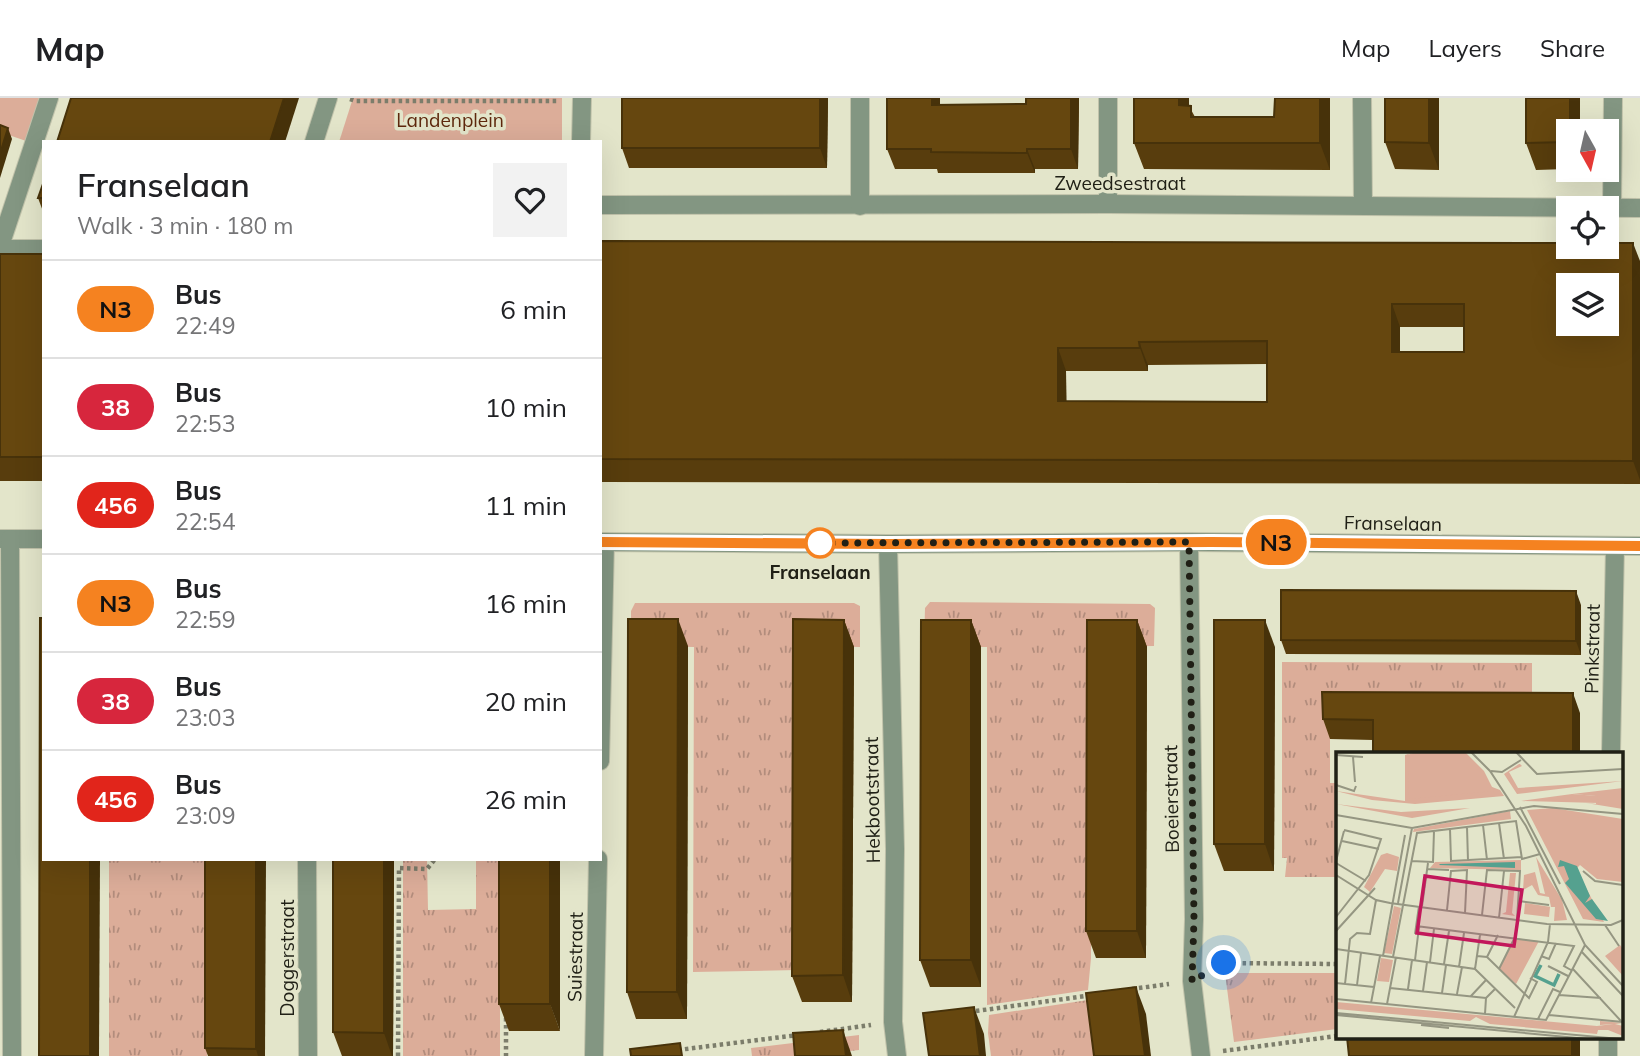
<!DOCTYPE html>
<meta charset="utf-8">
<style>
:root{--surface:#fff;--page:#f2f2f2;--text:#202124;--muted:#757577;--line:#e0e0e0}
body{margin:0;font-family:Mulish,sans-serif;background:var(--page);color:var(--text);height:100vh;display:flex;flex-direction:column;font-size:26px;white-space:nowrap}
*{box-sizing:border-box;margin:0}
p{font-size:23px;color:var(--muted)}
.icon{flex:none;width:38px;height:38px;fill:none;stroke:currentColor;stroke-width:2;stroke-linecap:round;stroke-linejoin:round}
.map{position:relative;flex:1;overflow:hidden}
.sheet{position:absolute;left:42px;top:42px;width:560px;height:721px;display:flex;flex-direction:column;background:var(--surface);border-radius:0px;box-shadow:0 7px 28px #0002}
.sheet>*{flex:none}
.badge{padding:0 14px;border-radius:23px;font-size:24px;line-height:46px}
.needle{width:46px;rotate:172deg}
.tools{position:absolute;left:1556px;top:21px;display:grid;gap:14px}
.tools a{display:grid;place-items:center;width:63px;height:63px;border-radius:0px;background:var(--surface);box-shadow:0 7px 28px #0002;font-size:35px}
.you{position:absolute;width:35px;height:35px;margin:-18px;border:5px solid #fff;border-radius:50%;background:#1a73e8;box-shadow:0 0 0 10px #1a73e833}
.map>.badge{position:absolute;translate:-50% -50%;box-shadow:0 0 0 4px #fff}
.round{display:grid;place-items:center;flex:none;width:74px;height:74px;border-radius:0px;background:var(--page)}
.overview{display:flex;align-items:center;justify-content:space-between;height:119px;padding:0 35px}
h1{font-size:33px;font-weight:600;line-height:52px}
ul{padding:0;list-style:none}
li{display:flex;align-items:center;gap:21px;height:98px;padding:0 35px;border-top:2px solid var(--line)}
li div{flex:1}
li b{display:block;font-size:26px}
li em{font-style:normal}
li .badge{min-width:77px;font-weight:700;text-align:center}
header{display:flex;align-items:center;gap:42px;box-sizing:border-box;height:98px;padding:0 35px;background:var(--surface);border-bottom:2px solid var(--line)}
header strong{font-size:33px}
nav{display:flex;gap:38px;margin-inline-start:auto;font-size:24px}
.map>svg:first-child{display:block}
</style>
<header>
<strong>Map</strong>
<nav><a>Map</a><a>Layers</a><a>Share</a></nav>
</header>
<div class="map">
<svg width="1640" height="958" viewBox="0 0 1640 958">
<defs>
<pattern id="grass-tufts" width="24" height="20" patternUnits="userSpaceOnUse" patternTransform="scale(1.75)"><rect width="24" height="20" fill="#dcad99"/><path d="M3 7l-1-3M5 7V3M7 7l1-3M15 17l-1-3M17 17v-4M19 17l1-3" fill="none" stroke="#b28c7c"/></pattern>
</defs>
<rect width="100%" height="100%" fill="#e3e5ca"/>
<g fill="url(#grass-tufts)">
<path d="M930,504L1150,506L1155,510L1154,548L1092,549L1091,860L1088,892L987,907V549H924L925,510Z"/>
<path d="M635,505H854L860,508V549L803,548L797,872L693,874L694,549L631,548V513Z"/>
<path d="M1282,564L1532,565V615L1330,614V685H1337V779H1285L1287,760H1282Z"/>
<rect x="109" y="761" width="98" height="197"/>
<path d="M403,761H427L428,812L476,811V761H500V958H403Z"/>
<path d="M1225,875H1337V931L1234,944Z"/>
<path d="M1088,902L1096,958H991L988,935L989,917Z"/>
<path d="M859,937V952L806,958H752L751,950Z"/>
</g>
<g fill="#dcad99">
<path d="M0,0H48L32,45L0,34Z"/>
<path d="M353,0H562V44H339Z"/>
</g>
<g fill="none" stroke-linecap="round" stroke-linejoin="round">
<g stroke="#c0c2aa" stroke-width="20">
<g id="minor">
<path d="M1362,0L1363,107"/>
<path d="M314,44L328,0"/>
<path d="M581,44L582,0"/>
<path d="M1108,106V0"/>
<path d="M600,107L1108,106L1640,110"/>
<path d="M860,108V0"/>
<path d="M1612,110L1613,0"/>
<path d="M0,148L49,0"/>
<path d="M0,151H44"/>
<path d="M0,441H44"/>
<path d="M10,441L12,958"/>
<path d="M600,444L888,446L1189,444L1640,448"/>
<path d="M1189,444L1194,821L1192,883L1201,958"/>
<path d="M888,446L895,751L893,924L897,958"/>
<path d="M1611,655L1615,448"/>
<path d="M600,663L605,444"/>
<path d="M307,761L308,958"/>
<path d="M594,958L598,761"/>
<path d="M1608,958V939"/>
</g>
</g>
<g stroke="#7c7d6b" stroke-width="4.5" stroke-dasharray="3.5 3.5" stroke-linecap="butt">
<path d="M350,1L356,3H558"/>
<path d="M1216,870L1224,865L1337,866"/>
<path d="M1132,891L1169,886"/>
<path d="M969,914L1093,897"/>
<path d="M506,920V958"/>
<path d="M820,934L871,927"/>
<path d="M678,952L798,937"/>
<path d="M1223,953L1337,938"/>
<path d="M398,958L399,770L427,771L435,761"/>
</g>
<use href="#minor" stroke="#839682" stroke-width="18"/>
</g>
<g fill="#583d0d" fill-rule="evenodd">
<path d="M622,0H828L827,70H629L622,50Z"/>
<path d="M1026,0H1079L1078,71H1035V75H938L937,71H895L887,51L940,7L1026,6Z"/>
<path d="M1330,0V72L1144,71L1134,45L1189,8L1195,19H1274Z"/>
<path d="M1385,0H1439V72L1395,71L1385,44Z"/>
<path d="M1580,0V33H1568V71L1536,72L1526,45Z"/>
<path d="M44,83V116L38,100Z"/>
<path d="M600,143L1640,163V386L600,384ZM1400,229H1464V254H1400ZM1267,266V304L1066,303V273H1148V267Z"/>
<rect x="0" y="156" width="44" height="227"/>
<path d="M1581,507V557L1286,556L1281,542Z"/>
<path d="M844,522L854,549L852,904H802L792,878Z"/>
<path d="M971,522L981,549V889H930L920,862Z"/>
<path d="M1137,522L1147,549L1146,860H1096L1086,833Z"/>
<path d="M688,548L687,921H636L627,894Z"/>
<path d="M1275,549L1274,773H1224L1214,746Z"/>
<path d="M1580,615V655H1373V642L1330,641L1323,621Z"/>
<path d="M205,761L265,958H208L205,950Z"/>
<path d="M333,761H394L393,958H342L333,934Z"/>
<path d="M499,761L560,933H509L499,906Z"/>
</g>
<g fill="#47320a">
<path d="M284,0H299L285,44H270Z"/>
<path d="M820,0H828L827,70L820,50Z"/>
<path d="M932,0H940V27L932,7Z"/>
<path d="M1071,0H1079L1078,71L1071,51Z"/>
<path d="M1179,0H1189V34L1179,7Z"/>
<path d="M1320,0H1330V72L1320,45Z"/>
<path d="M1429,0H1439V72L1429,45Z"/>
<rect x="1570" y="0" width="10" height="33"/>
<path d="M8,30L12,41L0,80V56Z"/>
<path d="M1027,51L1035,71V75L1027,55Z"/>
<path d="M1633,145L1640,163V382L1633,363Z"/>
<path d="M1392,206L1400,229V277L1392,254Z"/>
<path d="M1139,244L1148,267V273L1140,250Z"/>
<path d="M1058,250L1066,273L1067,326L1058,303Z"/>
<path d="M1576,493L1581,507V557L1576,543Z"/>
<path d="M678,521L688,548L687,921L677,894Z"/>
<path d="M844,522L854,549L852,904L843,877Z"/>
<path d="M971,522L981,549V889L971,862Z"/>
<path d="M1137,522L1147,549L1146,860L1137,833Z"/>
<path d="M1265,522L1275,549L1274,773L1265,746Z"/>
<path d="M1573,595L1580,615V655H1573Z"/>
<path d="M90,761H100L99,958H90Z"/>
<path d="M256,761H266L265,958H258L256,951Z"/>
<path d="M384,761H394L393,958H392L384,935Z"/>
<path d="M550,761H560V933L550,906Z"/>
<path d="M1136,889L1146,916L1151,958H1145Z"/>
<path d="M974,909L984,936L986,958H980Z"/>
<path d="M843,932L852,958H846Z"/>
<rect x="1572" y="939" width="8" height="19"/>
</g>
<g fill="#66470f" stroke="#47320a" stroke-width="2" fill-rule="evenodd">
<path d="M71,0H284L270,44H57Z"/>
<rect x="622" y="0" width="198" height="50"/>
<path d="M887,0H932V7L1026,6V0H1071V51H1027V55L931,54V51H887Z"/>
<path d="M1134,0H1179V7L1191,8V19H1274L1275,0H1320V45H1134Z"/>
<path d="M1385,0H1429V45L1385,44Z"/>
<path d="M1526,0H1570V33H1568V44L1526,45Z"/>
<path d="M0,27L8,30L0,56Z"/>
<path d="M44,83V100H38Z"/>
<path d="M600,143L1568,145V149H1606V145H1633V363L600,361ZM1568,187H1606V226H1568ZM1392,206H1464V254H1392ZM1267,243V304L1058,303V250H1140L1139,244Z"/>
<rect x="0" y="156" width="44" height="203"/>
<path d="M1281,492L1576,493V543L1281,542Z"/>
<path d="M40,520H44V761H90V958H39Z"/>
<path d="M628,521H678L677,894H627Z"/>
<path d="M793,521L844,522L843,877L792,878Z"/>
<path d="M921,522H971V862H920Z"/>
<path d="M1087,522H1137V833H1086Z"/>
<rect x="1214" y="522" width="51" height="224"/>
<path d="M1322,594L1573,595V655H1373V622L1323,621Z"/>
<path d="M205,761H256V951L205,950Z"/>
<path d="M333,761H384V935L333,934Z"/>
<rect x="499" y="761" width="51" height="145"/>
<path d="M1136,889L1145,958H1094L1086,895Z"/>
<path d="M974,909L980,958H929L923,915Z"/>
<path d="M843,932L846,958H795L793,935Z"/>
<path d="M1347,939H1572V958H1349Z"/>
<path d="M680,945L682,958H631L630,951Z"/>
</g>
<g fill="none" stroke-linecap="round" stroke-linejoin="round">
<g stroke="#fff" stroke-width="16">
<path id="line" d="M600,444L888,446L1211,444L1640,448"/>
</g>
<use href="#line" stroke="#f58220" stroke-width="10"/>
<path stroke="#202016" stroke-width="7" stroke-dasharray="0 12.6" d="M820,445L1189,444L1194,821L1192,883L1224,865"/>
</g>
<circle fill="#fff" stroke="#f58220" stroke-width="3.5" cx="820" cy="445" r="14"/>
<g text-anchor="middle" stroke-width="7" stroke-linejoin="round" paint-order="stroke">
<g font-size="19" fill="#5e280d" stroke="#e3e5ca">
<text x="450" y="29">Landenplein</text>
</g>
<g font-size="19" fill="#202016" stroke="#e3e5ca">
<text x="1120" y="92">Zweedsestraat</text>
<text transform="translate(1393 425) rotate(1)" y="7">Franselaan</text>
<text transform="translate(1592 551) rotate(-89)" y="7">Pinkstraat</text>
<text transform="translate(1171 701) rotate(-91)" y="7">Boeierstraat</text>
<text transform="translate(872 702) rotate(-91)" y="7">Hekbootstraat</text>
<text transform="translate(575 859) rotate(-89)" y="7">Suiestraat</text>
<text transform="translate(287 860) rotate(-90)" y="7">Doggerstraat</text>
</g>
<g font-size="19" font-weight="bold" fill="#202016" stroke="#e3e5ca">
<text x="820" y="481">Franselaan</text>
</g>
</g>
<g transform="translate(1336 654)">
<rect width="287" height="287" fill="#e3e5ca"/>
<path d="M78,0L72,3L164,38L168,44L79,52L36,48L0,39L69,49V3ZM183,12H184L186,14L173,20L182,36L287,29L181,42L168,22ZM287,36V57L250,51L260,52V44L236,42ZM0,52L65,60L134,56L76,66ZM174,59L175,67L77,80L78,77ZM51,101L63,105L61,119L49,117L34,140L28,135L45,103ZM200,105L226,148L231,168L218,169L219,155H214L213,165L188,162L189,151L215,155L213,145L202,143L196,133L187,138L188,123L199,120L204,141L209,142ZM185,108V118L94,116L99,110ZM174,121H180L176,161L179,164L166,162L170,160ZM58,154L65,156L56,202L48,201ZM45,206L57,208L53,230L41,229ZM0,250L261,274L277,272L264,273V269L287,271L279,272L287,274V284L272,278H262L261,282L154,272L140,265L134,269L0,257Z" fill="#dcad99"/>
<path d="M236,42L261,44L263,51L185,49Z" fill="#dcad99"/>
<path d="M217,56L287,67V130L261,127L244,113L240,117L268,170L247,167L191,58ZM179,186L203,189L180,232L163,217ZM284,193L287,197V224L269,204Z" fill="#dcad99"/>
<path d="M79,0H129L148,19L158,39L73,47L72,3Z" fill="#dcad99"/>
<path d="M224,108L241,114L254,144L249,151L256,147L272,169L260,167L229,131L233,127L228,114L222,115ZM179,110V116L103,113L104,112Z" fill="#55a18f"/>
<path fill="none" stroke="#55a18f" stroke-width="3.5" d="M205,213L199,224L218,233L223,222"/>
<path fill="none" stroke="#959682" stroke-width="2" d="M135,0L154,19L190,74L249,193L287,234M180,0L201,22L287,17M0,3L27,5M17,5L19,30M155,19L166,20L185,8M0,33L18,39L20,34M184,55L224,132M0,63L76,76L198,54L287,62M163,71L168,107M147,73L151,108M131,75L132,109M114,77L115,109L186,105M6,89L43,97M0,109L8,79M75,109L97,110L98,79M0,111L30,129M92,117L113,118M247,119L259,129L287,133M0,123L40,148L54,151L211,172L275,173L287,168M183,149L213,153M62,151L76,76M86,154L92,111M111,158L115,119L131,118L129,161M146,163L151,118L184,119L181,168M0,165L33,123L45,87L8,78M163,166L168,119M269,173L283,194M80,174L238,194L228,214L235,218M0,179L39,136M79,182L83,154M0,197L139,217L179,256M245,199L287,244M47,204L69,83M141,204L151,205L193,246L201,230L194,226M205,204L213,207L220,191M57,205L81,81L180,69L186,107L204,102M151,205L162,183M79,208L83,175M94,210L98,177M108,212L113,179M212,214L232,224M123,215L128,181M236,216L285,269M139,217L144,183M163,217L179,185M0,231L38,235M9,232L14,187L21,181L34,182L40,148M21,233L25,201M54,236L150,246M72,237L76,208M87,239L91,210M106,241L110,213M121,242L126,215M223,243L265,246M135,244L150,228M0,247L210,268L249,193M35,251L44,204M51,252L60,205M0,261L284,287M149,262L150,246L159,237M0,263L252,287M213,263L287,270M178,265L212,190L214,172M202,267L217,237L224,240M85,273L113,276"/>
<path fill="#c2185b" fill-opacity="0.15" stroke="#c2185b" stroke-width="3.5" d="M89,124L186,138L178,194L81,181Z"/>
<rect width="287" height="287" fill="none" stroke="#202016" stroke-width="3.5"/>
</g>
</svg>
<div class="tools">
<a><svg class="needle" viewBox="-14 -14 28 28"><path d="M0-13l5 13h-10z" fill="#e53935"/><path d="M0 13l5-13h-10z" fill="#757577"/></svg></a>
<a><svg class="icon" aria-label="locate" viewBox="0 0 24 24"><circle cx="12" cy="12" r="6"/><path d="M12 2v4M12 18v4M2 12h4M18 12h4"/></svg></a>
<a><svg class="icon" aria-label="layers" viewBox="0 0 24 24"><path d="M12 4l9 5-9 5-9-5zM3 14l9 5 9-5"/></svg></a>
</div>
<div class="you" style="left:1224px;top:865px"></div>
<b class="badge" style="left:1276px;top:444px;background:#f58220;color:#111">N3</b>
<section class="sheet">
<div class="overview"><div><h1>Franselaan</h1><p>Walk · 3 min · 180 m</p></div><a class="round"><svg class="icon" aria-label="heart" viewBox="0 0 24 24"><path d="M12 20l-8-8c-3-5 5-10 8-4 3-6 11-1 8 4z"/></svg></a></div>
<ul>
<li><span class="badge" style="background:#f58220;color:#111">N3</span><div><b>Bus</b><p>22:49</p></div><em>6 min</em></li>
<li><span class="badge" style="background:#d7263d;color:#fff">38</span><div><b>Bus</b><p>22:53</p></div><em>10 min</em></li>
<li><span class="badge" style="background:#e1251b;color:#fff">456</span><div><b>Bus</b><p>22:54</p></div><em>11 min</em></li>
<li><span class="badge" style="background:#f58220;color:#111">N3</span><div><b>Bus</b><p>22:59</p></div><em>16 min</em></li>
<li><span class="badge" style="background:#d7263d;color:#fff">38</span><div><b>Bus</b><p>23:03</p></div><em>20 min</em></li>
<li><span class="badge" style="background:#e1251b;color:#fff">456</span><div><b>Bus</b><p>23:09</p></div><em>26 min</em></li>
</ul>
</section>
</div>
